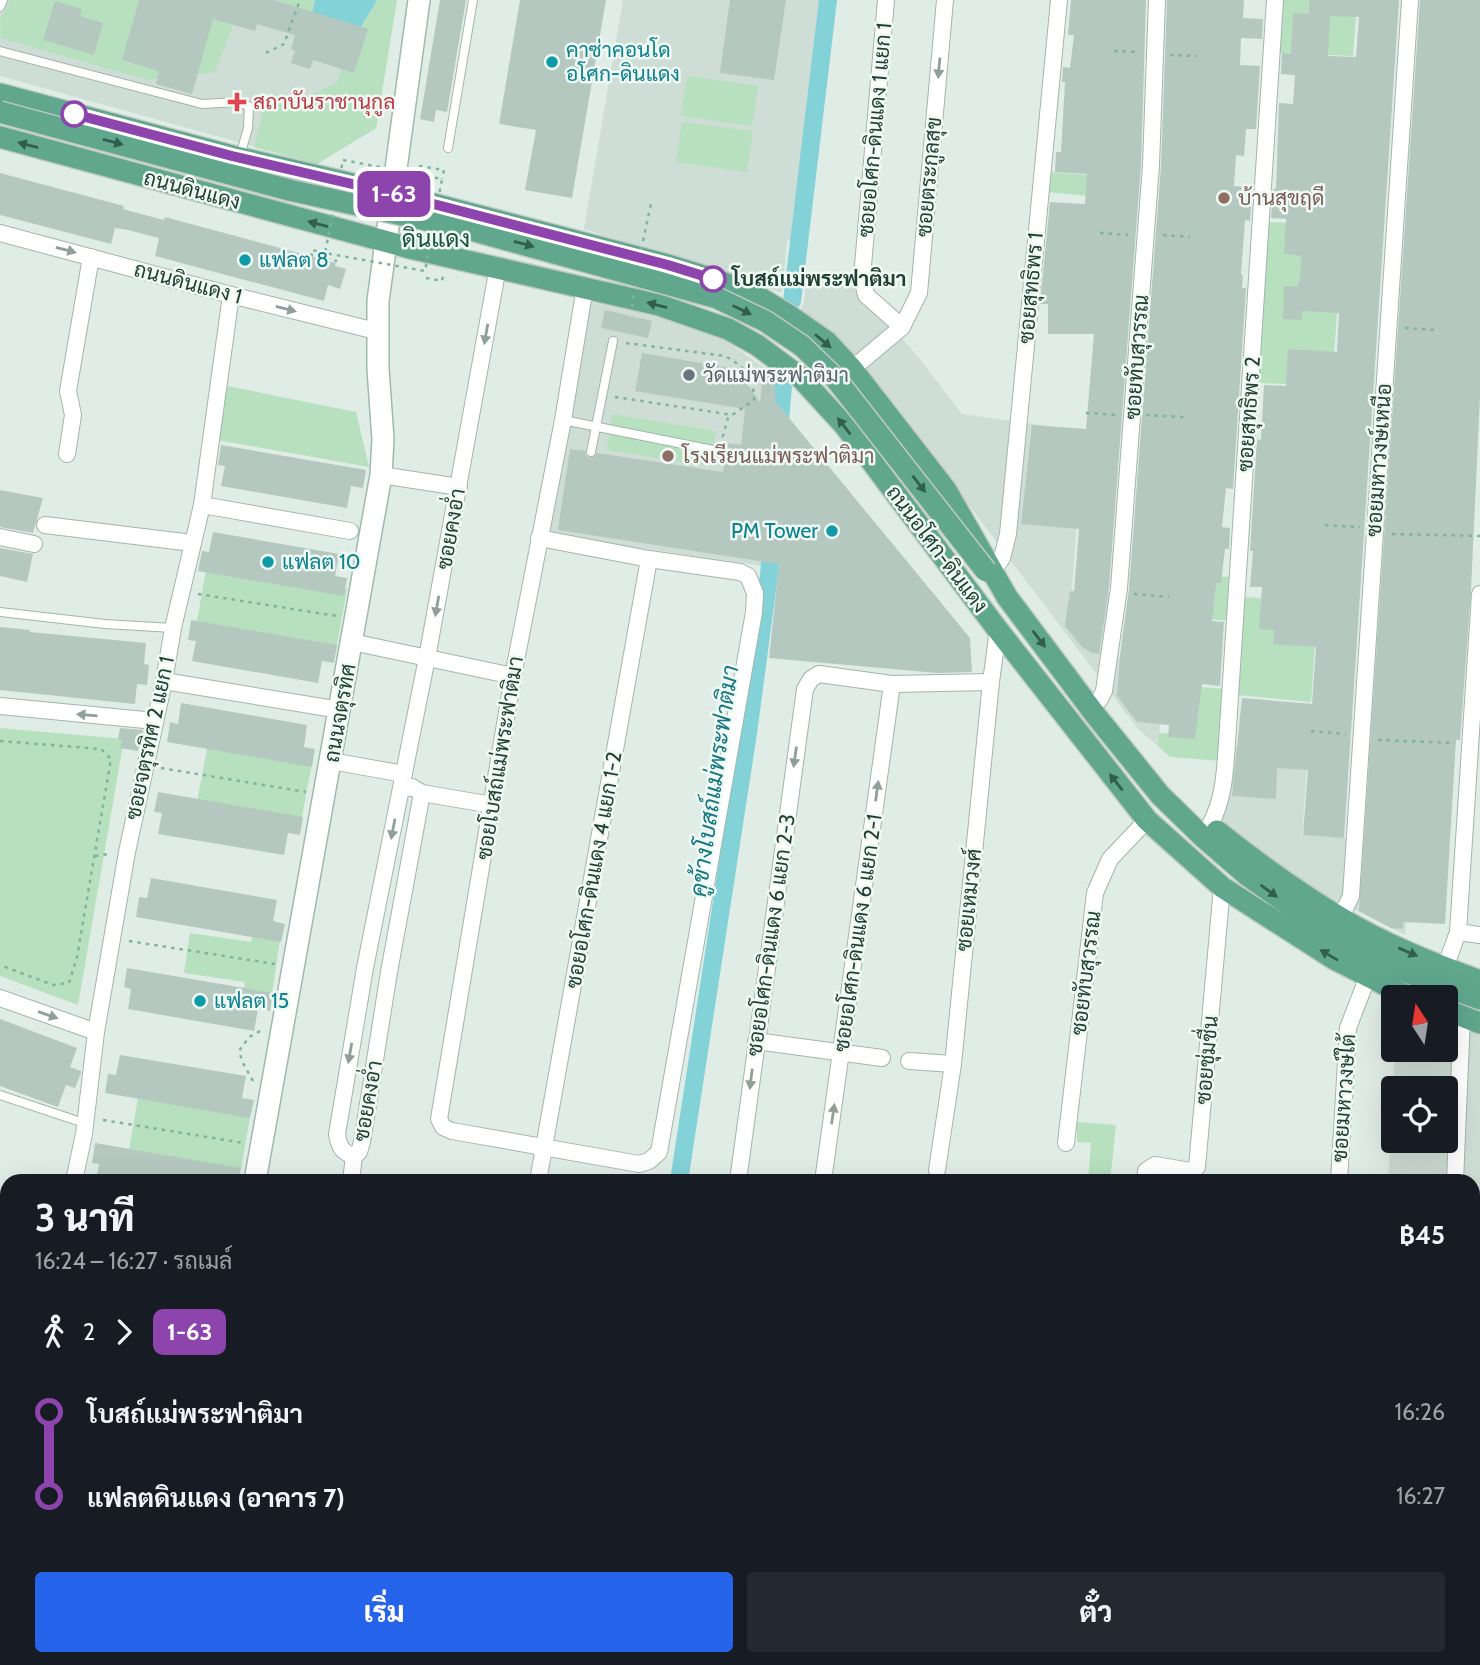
<!DOCTYPE html>
<html lang="th">
<meta charset="utf-8">
<style>
:root{--surface:#171b24;--page:#242831;--text:#f1f3f6;--muted:#9ea1a6;--accent:#2563eb}
body{margin:0;font-family:Cabin,Sarabun,sans-serif;background:var(--page);color:var(--text);height:100vh;display:flex;flex-direction:column;font-size:26px;white-space:nowrap}
*{box-sizing:border-box;margin:0}
p{font-size:23px;color:var(--muted)}
.icon{flex:none;width:38px;height:38px;fill:none;stroke:currentColor;stroke-width:2;stroke-linecap:round;stroke-linejoin:round}
.map{position:relative;flex:1;overflow:hidden}
.sheet{position:absolute;left:0px;top:1174px;width:1480px;height:492px;display:flex;flex-direction:column;background:var(--surface);border-radius:21px 21px 0 0;box-shadow:0 7px 28px #0002}
.sheet>*{flex:none}
.badge{padding:0 14px;border-radius:10px;font-size:24px;line-height:46px}
.needle{width:46px;rotate:348deg}
.controls{position:absolute;left:1381px;top:985px;display:grid;gap:14px}
.controls a{display:grid;place-items:center;width:77px;height:77px;border-radius:7px;background:var(--surface);box-shadow:0 7px 28px #0002;font-size:35px}
.map>.badge{position:absolute;translate:-50% -50%;box-shadow:0 0 0 4px #fff}
.legs{display:flex;align-items:center;gap:10px;height:77px;padding:0 35px;font-size:23px}
.legs p{margin-inline-start:auto}
.summary{display:flex;align-items:center;justify-content:space-between;height:119px;padding:0 35px}
h1{font-size:38px;font-weight:800;line-height:52px}
.cta{display:flex;gap:14px;margin-top:auto;padding:14px 35px}
.cta a{flex:1;height:80px;border-radius:7px;background:var(--accent);color:#fff;font-size:28px;font-weight:800;line-height:80px;text-align:center}
.cta a+a{background:var(--page);color:var(--text)}
ul{padding:0 35px;list-style:none}
li{display:flex;align-items:center;gap:24px;height:84px;font-size:26px}
li i{display:grid;place-items:center;width:10px;height:100%;margin:0 9px;background:currentColor}
li i::after{content:'';width:18px;height:18px;margin:-9px;border:5px solid;border-radius:50%;background:var(--surface)}
li p{margin-inline-start:auto}
li:first-child i{background:linear-gradient(#0000 50%,currentColor 0)}
li:last-child i{background:linear-gradient(currentColor 50%,#0000 0)}
.map>svg:first-child{display:block}
</style>
<div class="map">
<svg width="1480" height="1665" viewBox="0 0 1480 1665">
<rect width="100%" height="100%" fill="#e0ede6"/>
<g fill="#ceddd5" fill-rule="evenodd">
<path d="M0,0H397L376,128L317,164L0,76Z"/>
<path d="M623,0H825L795,241L787,240L782,293L584,229Z"/>
<path d="M807,274L853,281L919,358L962,414L1083,431L1072,590L1125,594L1118,659L1166,662L1158,746L1138,729L866,369L800,313L804,302Z"/>
<path d="M589,302L672,320L715,334L780,378L764,566L549,535Z"/>
<path d="M1232,745L1308,750L1302,835L1410,842L1405,935L1316,890L1236,834L1221,818Z"/>
<path d="M1446,1022L1480,1032V1299L1474,1301V1181H1388L1395,1050H1446ZM1393,1088H1446V1141H1393Z"/>
</g>
<g fill="#b7e0be">
<path d="M10,0H314L311,18L241,4L215,72L148,80L1,38L0,20Z"/>
<path d="M377,0H397L376,128L317,164L254,147L264,107L303,100L337,82L347,54Z"/>
<path d="M1282,0H1324L1356,15L1353,56L1278,53Z"/>
<path d="M687,76L758,86L752,126L681,116Z"/>
<path d="M682,122L753,131L747,172L676,162Z"/>
<path d="M1047,172L1090,175L1089,196L1046,192Z"/>
<path d="M1267,222L1342,225L1321,310L1337,313L1334,355L1291,384L1257,383Z"/>
<path d="M227,386L356,412L369,467L217,440Z"/>
<path d="M612,414L716,431L710,466L607,450Z"/>
<path d="M207,565L347,589L336,650L196,626Z"/>
<path d="M1214,576L1233,577L1230,621L1209,619Z"/>
<path d="M1243,597L1276,599L1315,644L1311,702L1236,695Z"/>
<path d="M1200,687L1225,689L1221,761L1170,757L1158,746L1159,733L1193,735L1197,720Z"/>
<path d="M0,728L124,739L78,1005L0,976Z"/>
<path d="M208,744L312,763L301,822L197,802Z"/>
<path d="M190,933L251,942L253,934L280,939L272,994L244,990L245,982L184,973Z"/>
<path d="M138,1098L250,1117L241,1169L129,1150Z"/>
<path d="M1077,1122L1116,1125L1110,1181H1088L1091,1143L1077,1142Z"/>
</g>
<g fill="#83d2d8">
<path d="M315,0H377L361,27L312,13Z"/>
<path d="M0,1561L7,1562V1659H1474V1596H1480V1665H0Z"/>
</g>
<g fill="none" stroke-linecap="round" stroke-linejoin="round">
<g stroke="#83d2d8" stroke-width="18">
<path d="M792,301L828,0"/>
<path d="M779,431L783,386"/>
<path d="M679,1181L748,733L769,575L772,539"/>
<path d="M1474,1321L1480,1319"/>
<path d="M0,1560H7"/>
</g>
</g>
<g fill="#b5c8bf" fill-rule="evenodd">
<path d="M139,0H274L368,29L354,73L313,60L310,69L291,63L295,51L291,49L295,35L257,24L255,31L213,19L192,94L156,84L159,71L122,60Z"/>
<path d="M440,0H466L447,112L436,110L434,122L420,119Z"/>
<path d="M520,0H606L572,198L525,190L536,130L499,124Z"/>
<path d="M730,0H786L774,80L720,73Z"/>
<path d="M1071,0H1146L1141,164L1109,587L1099,654L1092,653L1082,647L1065,626L1070,591L1074,592L1079,529L1021,524L1032,425L1086,429L1094,334H1048V304H1040L1050,202L1085,204L1087,174L1055,172L1056,152H1061L1065,82H1062L1063,67L1070,68L1074,35H1068Z"/>
<path d="M1167,0H1244L1243,18L1263,19L1262,39L1241,38L1240,65L1260,66L1256,129H1246L1244,156L1236,155L1234,186L1252,187L1250,221L1245,220L1241,275H1243L1242,288H1246L1233,489L1226,488L1222,527L1230,528L1229,549H1225L1221,583H1216L1212,621L1224,622L1220,686L1202,684L1195,739L1168,737L1169,725L1137,722L1117,696L1120,655L1129,589L1161,166Z"/>
<path d="M1309,0H1399L1344,838L1303,835L1308,770L1277,768L1276,799L1232,796L1242,698L1312,704L1316,647L1273,644L1274,630L1259,629L1262,587H1250L1253,551H1250L1257,439L1261,440L1264,385L1286,386L1288,349L1337,352L1339,313L1302,311V320L1283,319L1284,286L1298,287V282H1300L1301,256L1284,254L1286,219L1271,218L1273,189H1276L1279,103L1293,104L1295,75L1281,74L1282,53L1291,54L1293,13L1309,14ZM1330,16L1359,17L1356,57L1328,56Z"/>
<path d="M1420,0H1480V396L1471,590L1460,740H1456L1445,924L1403,922V929L1391,928L1359,911Z"/>
<path d="M55,1L82,9L80,16L103,23L94,55L43,40Z"/>
<path d="M0,173L124,206L123,209L145,215L164,220L165,217L336,263L335,266L346,269L340,289L328,285L324,301L155,256L159,238L128,230L115,228L111,244L0,215Z"/>
<path d="M605,310L652,321L648,338L601,328Z"/>
<path d="M642,353L736,369L760,402L764,367L772,372L776,394L775,401L970,638L972,672L937,673L769,658L779,564L558,530L570,449L585,451L586,456L590,458L597,453L723,472L725,458L729,453L728,443L741,445L745,409L635,391Z"/>
<path d="M221,445L366,470L363,488L351,486L347,508L221,486L225,466L218,465Z"/>
<path d="M0,490L43,498L33,533L0,527Z"/>
<path d="M213,532L339,554L335,576L347,578L344,596L198,571L202,551L209,552Z"/>
<path d="M0,548L33,554L27,582L0,576Z"/>
<path d="M191,620L337,645L334,663L322,661L318,683L192,661L196,641L188,640Z"/>
<path d="M0,627L30,630V632L146,643L144,664L149,665L147,685L137,684L135,704L0,690Z"/>
<path d="M181,703L307,725L304,747L315,749L312,767L167,742L170,722L178,724Z"/>
<path d="M120,728L143,730L138,751L120,748L122,740L118,739Z"/>
<path d="M158,792L303,817L300,835L288,833L284,855L158,834L162,813L154,812Z"/>
<path d="M151,878L277,900L273,921L285,924L281,942L136,917L139,897L147,898Z"/>
<path d="M127,968L273,993L270,1011L258,1009L254,1031L128,1009L131,989L124,987Z"/>
<path d="M0,1019L77,1048L70,1067L81,1071V1073L75,1088L66,1085L58,1107L0,1086Z"/>
<path d="M120,1055L246,1076L242,1098L254,1100L250,1118L105,1093L108,1074L116,1075Z"/>
<path d="M95,1143L241,1168L238,1181H96L99,1164L92,1163Z"/>
</g>
<g fill="none" stroke-linecap="round" stroke-linejoin="round">
<g stroke="#a2b5ad" stroke-width="10">
<g id="lane">
<path d="M0,7L3,0"/>
<path d="M0,51L202,104L237,102L249,106L248,128L240,156"/>
<path d="M448,148L473,0"/>
<path d="M563,420L723,452"/>
<path d="M591,452L613,341"/>
<path d="M0,612L105,624L173,628"/>
<path d="M0,1095L84,1123"/>
</g>
</g>
<g stroke="#a2b5ad" stroke-width="18">
<g id="street">
<path d="M886,0L862,277L866,295L902,327"/>
<path d="M0,233L231,295L376,331"/>
<path d="M852,369L902,327L919,293L945,0"/>
<path d="M67,454L73,415L68,391L91,257"/>
<path d="M381,475L459,487"/>
<path d="M202,505L350,531"/>
<path d="M45,525L192,543"/>
<path d="M0,537L34,544"/>
<path d="M539,538L649,559L740,572L748,576L755,593L754,612L659,1152L649,1161L639,1164L452,1131L443,1127L439,1119L513,676L563,420L585,287"/>
<path d="M992,572L1002,558L1008,534L1059,0"/>
<path d="M352,642L513,676"/>
<path d="M164,681L340,710"/>
<path d="M0,706L155,721"/>
<path d="M1090,707L1100,699L1104,691L1119,588L1151,165L1157,0"/>
<path d="M331,761L404,774"/>
<path d="M401,790L412,787L422,793L389,972L362,1142L359,1152L354,1156C341,1152 339,1146 337,1134L365,968L427,658L498,267"/>
<path d="M422,793L492,805"/>
<path d="M1210,825C1224,799 1225,772 1227,743L1275,0"/>
<path d="M1340,919L1351,896L1410,0"/>
<path d="M1458,932L1480,935"/>
<path d="M1445,968L1458,932L1480,594"/>
<path d="M0,998L96,1032"/>
<path d="M756,1041L882,1058"/>
<path d="M909,1061L953,1064"/>
<path d="M1066,1143L1095,893L1110,859L1147,820"/>
<path d="M937,1170L953,1064L991,682L998,630"/>
<path d="M74,1181L84,1134L96,1032L127,852L164,681L173,628L202,505L231,295"/>
<path d="M351,1181L354,1156"/>
<path d="M538,1181L649,559"/>
<path d="M738,1181L805,689L811,679L819,674L892,684L991,682"/>
<path d="M823,1181L892,684"/>
<path d="M1145,1181L1146,1171L1155,1165L1190,1171L1197,1167L1222,887"/>
<path d="M1339,1181L1348,1028L1368,976"/>
<path d="M1455,1181L1462,1016"/>
<path d="M1474,1229L1480,1220V1214"/>
<path d="M3,1494L7,1478"/>
</g>
</g>
<g stroke="#9dbaad" stroke-width="24">
<g id="secondary">
<path d="M255,1181L381,475L383,439L378,369V301L419,0"/>
<path d="M250,1659L254,1665"/>
<path d="M1459,1665L1467,1659"/>
</g>
</g>
<g stroke="#c0c9c6" stroke-width="24">
<g id="primary">
<path d="M0,94L232,156L391,193L668,265L717,280L757,296L790,316L826,341L852,369L946,490L1007,597L1097,717L1160,795L1202,836L1248,876L1300,913L1347,943L1400,970L1480,999"/>
<path d="M0,137L410,248L659,305L728,329L757,345L800,377L845,426L998,630L1147,820L1222,887L1334,959L1411,998"/>
<path d="M1217,831C1256,862 1296,891 1339,917C1383,944 1432,963 1480,981"/>
<path d="M1446,1010L1480,1023"/>
</g>
</g>
<g stroke="#c0c9c6" stroke-width="24">
<g id="highway">
<path d="M0,1586L7,1588"/>
<path d="M0,1626H7"/>
<path d="M1474,1643H1480"/>
</g>
</g>
<g stroke="#7eb49e" stroke-width="2.5" stroke-dasharray="3.5 5" stroke-linecap="butt">
<path d="M1114,51L1138,52"/>
<path d="M266,53L284,44L300,0"/>
<path d="M1170,55L1197,56"/>
<path d="M419,166L444,170L442,179"/>
<path d="M1100,233L1128,235"/>
<path d="M1163,235L1190,237"/>
<path d="M643,241L651,204"/>
<path d="M325,253L312,250L311,255L337,261"/>
<path d="M426,278L442,281L443,276"/>
<path d="M1405,328L1436,330"/>
<path d="M626,343L725,356C744,366 754,377 754,400L728,418L722,439"/>
<path d="M615,397L733,415"/>
<path d="M1086,413L1118,415"/>
<path d="M1146,415L1184,417"/>
<path d="M1325,525L1360,527"/>
<path d="M1392,534L1480,536"/>
<path d="M198,594L337,616"/>
<path d="M1134,594L1169,597"/>
<path d="M1311,731L1346,734"/>
<path d="M1378,740L1455,743"/>
<path d="M0,741L101,749L111,759L77,957L69,983L53,985L0,965"/>
<path d="M161,768L306,792"/>
<path d="M95,856L109,854"/>
<path d="M129,941L275,964"/>
<path d="M253,1081L243,1063L239,1051L249,1037L264,1029"/>
<path d="M103,1120L244,1143"/>
<path d="M1474,1267H1480"/>
</g>
<use href="#lane" stroke="#fff" stroke-width="8"/>
<use href="#street" stroke="#fff" stroke-width="16"/>
<use href="#secondary" stroke="#fff" stroke-width="21"/>
<use href="#primary" stroke="#60a78e" stroke-width="21"/>
<use href="#highway" stroke="#286e5a" stroke-width="21"/>
<g stroke="#c0c9c6" stroke-width="24" stroke-linecap="butt">
<path id="primary-bridge" d="M0,112L289,190L471,230L717,298L765,321L802,346L835,378L986,571"/>
</g>
<g stroke="#c0c9c6" stroke-width="24" stroke-linecap="butt">
<path id="highway-bridge" d="M0,1659L203,1665"/>
</g>
<g stroke="#7eb49e" stroke-width="2.5" stroke-dasharray="3.5 5" stroke-linecap="butt">
<path d="M343,160L442,179L425,271L325,253Z"/>
<path d="M640,259L642,244"/>
<path d="M632,307L634,293"/>
</g>
<use href="#primary-bridge" stroke="#60a78e" stroke-width="21"/>
<use href="#highway-bridge" stroke="#286e5a" stroke-width="21"/>
</g>
<defs><path id="oneway-solid" d="M-6-.8H1V-3.2L6.5 0L1 3.2V.8H-6Z" transform="scale(1.75)"/></defs>
<g fill="#8f9f9a">
<use href="#oneway-solid" transform="translate(939 68) rotate(95)"/>
<use href="#oneway-solid" transform="translate(66 250) rotate(15)"/>
<use href="#oneway-solid" transform="translate(286 309) rotate(14)"/>
<use href="#oneway-solid" transform="translate(486 334) rotate(100)"/>
<use href="#oneway-solid" transform="translate(437 606) rotate(100)"/>
<use href="#oneway-solid" transform="translate(87 715) rotate(-175)"/>
<use href="#oneway-solid" transform="translate(795 757) rotate(98)"/>
<use href="#oneway-solid" transform="translate(877 791) rotate(-82)"/>
<use href="#oneway-solid" transform="translate(393 829) rotate(101)"/>
<use href="#oneway-solid" transform="translate(48 1015) rotate(19)"/>
<use href="#oneway-solid" transform="translate(350 1053) rotate(100)"/>
<use href="#oneway-solid" transform="translate(751 1079) rotate(97)"/>
<use href="#oneway-solid" transform="translate(833 1114) rotate(-82)"/>
</g>
<g fill="#325e4f">
<use href="#oneway-solid" transform="translate(113 142) rotate(15)"/>
<use href="#oneway-solid" transform="translate(28 145) rotate(-165)"/>
<use href="#oneway-solid" transform="translate(318 224) rotate(-165)"/>
<use href="#oneway-solid" transform="translate(524 244) rotate(15)"/>
<use href="#oneway-solid" transform="translate(657 305) rotate(-165)"/>
<use href="#oneway-solid" transform="translate(742 310) rotate(26)"/>
<use href="#oneway-solid" transform="translate(823 341) rotate(40)"/>
<use href="#oneway-solid" transform="translate(844 426) rotate(-128)"/>
<use href="#oneway-solid" transform="translate(919 484) rotate(52)"/>
<use href="#oneway-solid" transform="translate(1039 639) rotate(53)"/>
<use href="#oneway-solid" transform="translate(1116 782) rotate(-128)"/>
<use href="#oneway-solid" transform="translate(1269 891) rotate(36)"/>
<use href="#oneway-solid" transform="translate(1408 952) rotate(23)"/>
<use href="#oneway-solid" transform="translate(1329 955) rotate(-149)"/>
</g>
<g fill="none" stroke-linecap="round" stroke-linejoin="round">
<g stroke="#fff" stroke-width="16">
<path id="line-1" d="M74,114L232,156L391,193L668,265L713,279"/>
</g>
<use href="#line-1" stroke="#8e44ad" stroke-width="10"/>
</g>
<g fill="#0f9aa8" stroke="#f1f9f4" stroke-width="2.5">
<circle cx="552" cy="62" r="7"/>
<circle cx="245" cy="260" r="7"/>
<circle cx="832" cy="531" r="7"/>
<circle cx="268" cy="562" r="7"/>
<circle cx="200" cy="1001" r="7"/>
</g>
<path fill="#e0444e" stroke="#f1f9f4" stroke-width="2.5" d="M233.5 91.5h7v7h7v7h-7v7h-7v-7h-7v-7h7z"/>
<g fill="#fff" stroke="#8e44ad" stroke-width="3.5">
<circle cx="74" cy="114" r="12"/>
<circle cx="713" cy="279" r="12"/>
</g>
<g fill="#8d6e63" stroke="#f1f9f4" stroke-width="2.5">
<circle cx="1224" cy="198" r="7"/>
<circle cx="668" cy="456" r="7"/>
</g>
<circle fill="#6b7280" stroke="#f1f9f4" stroke-width="2.5" cx="689" cy="375" r="7"/>
<g text-anchor="middle" stroke-width="5" stroke-linejoin="round" paint-order="stroke">
<g font-size="21" fill="#0d838f" stroke="#f1f9f4" text-anchor="start">
<text x="566" y="57">คาซ่าคอนโด<tspan x="566" dy="24">อโศก-ดินแดง</tspan></text>
<text x="259" y="267">แฟลต 8</text>
<text x="818" y="538" text-anchor="end">PM Tower</text>
<text x="282" y="569">แฟลต 10</text>
<text x="214" y="1008">แฟลต 15</text>
</g>
<g font-size="21" fill="#be3a42" stroke="#f1f9f4" text-anchor="start">
<text x="253" y="109">สถาบันราชานุกูล</text>
</g>
<g font-size="21" fill="#1f3f34" stroke="#f1f9f4">
<text transform="translate(875 130) rotate(-85)" y="7">ซอยอโศก-ดินแดง 1 แยก 1</text>
<text transform="translate(929 177) rotate(-85)" y="7">ซอยตระกูลสุข</text>
<text transform="translate(192 190) rotate(15)" y="7">ถนนดินแดง</text>
<text transform="translate(188 283) rotate(15)" y="7">ถนนดินแดง 1</text>
<text transform="translate(1031 288) rotate(-85)" y="7">ซอยสุทธิพร 1</text>
<text transform="translate(1137 357) rotate(-86)" y="7">ซอยทับสุวรรณ</text>
<text transform="translate(1249 414) rotate(-86)" y="7">ซอยสุทธิพร 2</text>
<text transform="translate(1379 460) rotate(-86)" y="7">ซอยมหาวงษ์เหนือ</text>
<text transform="translate(451 529) rotate(-80)" y="7">ซอยคงอ่ำ</text>
<text transform="translate(937 549) rotate(53)" y="7">ถนนอโศก-ดินแดง</text>
<text transform="translate(340 713) rotate(-80)" y="7">ถนนจตุรทิศ</text>
<text transform="translate(150 738) rotate(-78)" y="7">ซอยจตุรทิศ 2 แยก 1</text>
<text transform="translate(500 758) rotate(-81)" y="7">ซอยโบสถ์แม่พระฟาติมา</text>
<text transform="translate(594 870) rotate(-80)" y="7">ซอยอโศก-ดินแดง 4 แยก 1-2</text>
<text transform="translate(969 900) rotate(-84)" y="7">ซอยเหมวงศ์</text>
<text transform="translate(858 933) rotate(-82)" y="7">ซอยอโศก-ดินแดง 6 แยก 2-1</text>
<text transform="translate(771 935) rotate(-82)" y="7">ซอยอโศก-ดินแดง 6 แยก 2-3</text>
<text transform="translate(1086 973) rotate(-83)" y="7">ซอยทับสุวรรณ</text>
<text transform="translate(1207 1060) rotate(-85)" y="7">ซอยชุ่มชื่น</text>
<text transform="translate(1344 1098) rotate(-86)" y="7">ซอยมหาวงษ์ใต้</text>
<text transform="translate(368 1101) rotate(-80)" y="7">ซอยคงอ่ำ</text>
</g>
<g font-size="21" fill="#785e54" stroke="#f1f9f4" text-anchor="start">
<text x="1238" y="205">บ้านสุขฤดี</text>
<text x="682" y="463">โรงเรียนแม่พระฟาติมา</text>
</g>
<g font-size="21" font-weight="bold" fill="#1f3f34" stroke="#f1f9f4" text-anchor="start">
<text x="732" y="286">โบสถ์แม่พระฟาติมา</text>
</g>
<g font-size="21" fill="#5b616d" stroke="#f1f9f4" text-anchor="start">
<text x="703" y="382">วัดแม่พระฟาติมา</text>
</g>
<g font-size="23" font-style="italic" fill="#137881" stroke="#f1f9f4">
<text transform="translate(714 781) rotate(-82)" y="8">คูข้างโบสถ์แม่พระฟาติมา</text>
</g>
<g font-size="24" fill="#195340" stroke="#f1f9f4">
<text x="436" y="247">ดินแดง</text>
</g>
</g>
</svg>
<div class="controls">
<a><svg class="needle" viewBox="-14 -14 28 28"><path d="M0-13l5 13h-10z" fill="#e53935"/><path d="M0 13l5-13h-10z" fill="#9ea1a6"/></svg></a>
<a><svg class="icon" aria-label="locate" viewBox="0 0 24 24"><circle cx="12" cy="12" r="6"/><path d="M12 2v4M12 18v4M2 12h4M18 12h4"/></svg></a>
</div>
<b class="badge" style="left:394px;top:194px;background:#8e44ad;color:#fff">1-63</b>
<section class="sheet">
<div class="summary"><div><h1>3 นาที</h1><p>16:24 – 16:27 · รถเมล์</p></div><b>฿45</b></div>
<div class="legs"><svg class="icon" aria-label="walk" viewBox="0 0 24 24"><circle cx="13" cy="4" r="2"/><path d="M13 8l-2 6 4 7M11 14l-3 7M7 12l3-4h3l4 4"/></svg>2<svg class="icon" aria-label="forward" viewBox="0 0 24 24"><path d="M9 5l7 7-7 7"/></svg><b class="badge" style="background:#8e44ad;color:#fff">1-63</b></div>
<ul>
<li><i style="color:#8e44ad"></i><b>โบสถ์แม่พระฟาติมา</b><p>16:26</p></li>
<li><i style="color:#8e44ad"></i><b>แฟลตดินแดง (อาคาร 7)</b><p>16:27</p></li>
</ul>
<div class="cta"><a>เริ่ม</a><a>ตั๋ว</a></div>
</section>
</div>
